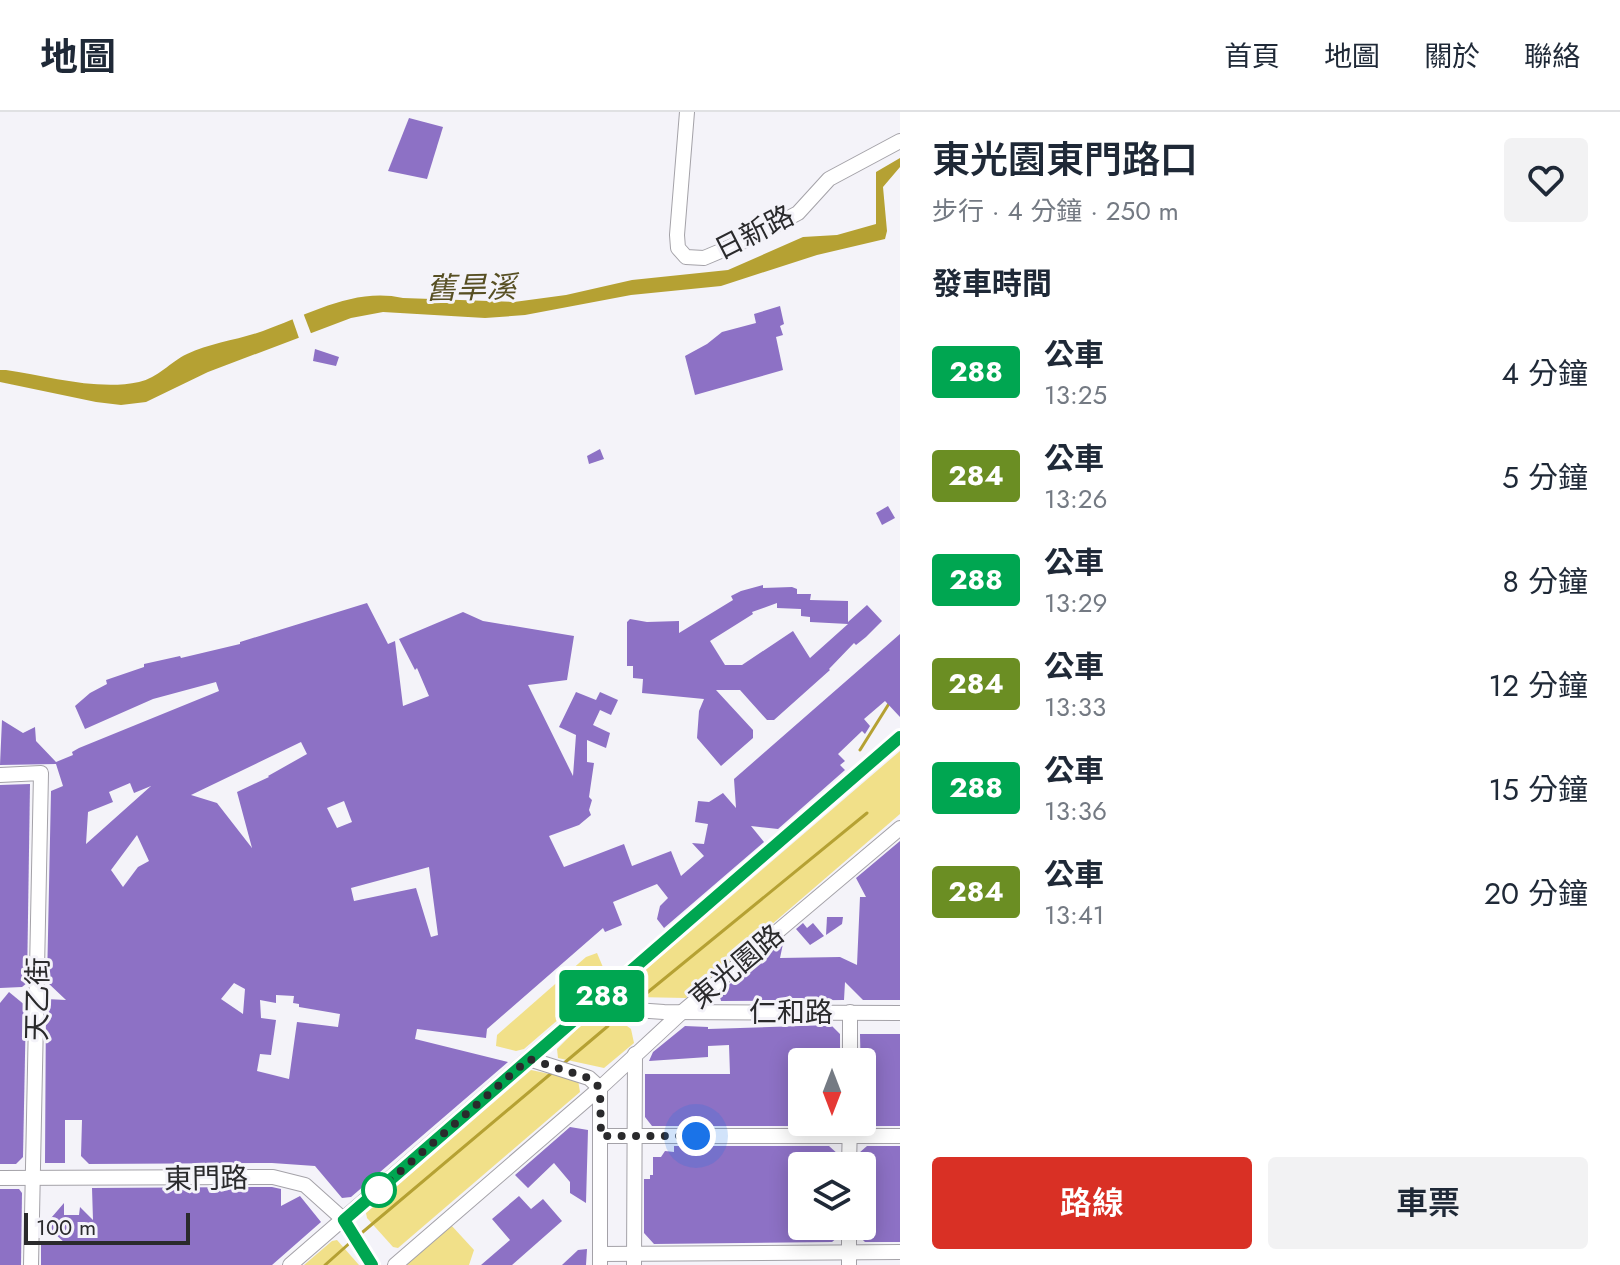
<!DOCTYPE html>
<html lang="zh-TW">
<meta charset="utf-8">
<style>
:root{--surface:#fff;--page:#f2f2f3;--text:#1f2937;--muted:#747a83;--line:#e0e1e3;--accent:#d93025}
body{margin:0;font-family:Jost,"Noto Sans TC",sans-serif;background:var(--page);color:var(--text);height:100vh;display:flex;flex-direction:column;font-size:30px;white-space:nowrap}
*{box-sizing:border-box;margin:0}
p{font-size:26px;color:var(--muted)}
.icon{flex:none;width:44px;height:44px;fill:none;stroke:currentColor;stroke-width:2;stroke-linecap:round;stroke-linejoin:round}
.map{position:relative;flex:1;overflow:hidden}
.panel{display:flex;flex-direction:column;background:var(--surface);width:720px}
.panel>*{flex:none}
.badge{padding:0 16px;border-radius:6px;font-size:28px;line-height:52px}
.needle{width:52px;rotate:180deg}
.buttons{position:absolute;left:788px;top:936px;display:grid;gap:16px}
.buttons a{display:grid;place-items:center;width:88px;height:88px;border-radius:8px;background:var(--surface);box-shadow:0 4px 20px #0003;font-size:40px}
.scale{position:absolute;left:24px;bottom:20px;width:166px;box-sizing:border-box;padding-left:8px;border:4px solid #2a2a2c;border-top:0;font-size:22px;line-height:28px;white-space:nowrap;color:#2a2a2c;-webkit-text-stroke:6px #f4f3f9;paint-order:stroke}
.you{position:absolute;width:40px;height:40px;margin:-20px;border:6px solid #fff;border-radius:50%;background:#1a73e8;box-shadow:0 0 0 12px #1a73e833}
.map>.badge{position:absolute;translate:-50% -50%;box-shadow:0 0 0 4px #fff}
h2{padding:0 32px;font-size:30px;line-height:72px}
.round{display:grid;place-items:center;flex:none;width:84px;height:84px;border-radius:8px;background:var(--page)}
.head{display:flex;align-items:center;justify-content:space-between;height:136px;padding:0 32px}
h1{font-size:38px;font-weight:600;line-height:60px}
.primary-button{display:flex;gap:16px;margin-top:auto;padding:16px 32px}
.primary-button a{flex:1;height:92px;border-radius:8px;background:var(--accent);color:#fff;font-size:32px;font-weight:600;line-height:92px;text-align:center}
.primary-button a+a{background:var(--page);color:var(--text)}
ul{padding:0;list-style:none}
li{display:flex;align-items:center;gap:24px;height:104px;padding:0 32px}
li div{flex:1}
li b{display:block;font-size:30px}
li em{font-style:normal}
li .badge{min-width:88px;font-weight:700;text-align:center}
header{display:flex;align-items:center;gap:48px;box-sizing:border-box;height:112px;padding:0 40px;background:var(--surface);border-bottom:2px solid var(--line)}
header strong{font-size:38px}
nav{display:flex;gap:44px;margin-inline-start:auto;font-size:28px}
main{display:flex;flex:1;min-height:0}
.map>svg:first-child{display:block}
</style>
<header>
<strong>地圖</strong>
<nav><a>首頁</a><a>地圖</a><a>關於</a><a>聯絡</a></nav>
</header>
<main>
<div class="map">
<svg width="900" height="1153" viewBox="0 0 900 1153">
<rect width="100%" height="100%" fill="#f4f3f9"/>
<g fill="#f1e089">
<path d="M900,639V702L686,886L635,885L634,868Z"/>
<path d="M597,841L605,860L602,870L524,937L516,939L496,934L497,923L586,845Z"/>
<path d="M580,914H627L631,917L634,931L604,956L558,946L557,937Z"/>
<path d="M531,958L578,968L580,980L398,1136L393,1135L367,1106L366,1101Z"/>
<path d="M451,1113L474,1138L469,1153H404Z"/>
<path d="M337,1128L359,1153H304L332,1129Z"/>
</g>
<path fill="#b5a133" d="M900,46V55L883,75L887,119L885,127L817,143L721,174L631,183L525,203L485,206L383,200L351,206L208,260L146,290L121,293L96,290L0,270V258H6C48,264 97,279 139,270C158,266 170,250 187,242C210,231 238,228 263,219C308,203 354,175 403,186L514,190L566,183L632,168L728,158L803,125L837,123L876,112V60Z"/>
<path fill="#f4f3f9" d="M302,198L312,224L300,229L291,203Z"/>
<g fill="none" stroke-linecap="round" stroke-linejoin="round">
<g stroke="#b5a133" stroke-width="3">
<path d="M860,638L890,590"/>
<path d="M637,889L867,701"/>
<path d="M563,952L608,914"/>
<path d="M358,1124L554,959"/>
<path d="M325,1153L352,1129"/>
</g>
</g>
<g fill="#8d71c5" fill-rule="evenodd">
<path d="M409,6L443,15L427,67L388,59Z"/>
<path d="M780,194L784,212L780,214L783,223L776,225L783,258L695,283L685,244L707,232L722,220L756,211L754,202Z"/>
<path d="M315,237L339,245L336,254L313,249Z"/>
<path d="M600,337L604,347L589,352L587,344Z"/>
<path d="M888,394L895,406L882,413L876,401Z"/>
<path d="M763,473V476L792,475L797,477V482H811L810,488L848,489V510L867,493L882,509L866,525L856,533L854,531L829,557L830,558L774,608H767L740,578H716L753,618V626L721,654L697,626L699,599L704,587L642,581L643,567L633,566V554H627V510L630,507L647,510L679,509V521L733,488L731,484L741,479ZM777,491V496L801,497V504L810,505V510L848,512L810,546L793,519L742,553H725L710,529L753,502L752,500Z"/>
<path d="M367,491L388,532L395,529L403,594L429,584L417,556L415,558L399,527L463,500L483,509L574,524L567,568L528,573L573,664L576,623L559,615L576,580L596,588L600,580L618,588L611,603L600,598L593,613L610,621L606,636L587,628V650L594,651L589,685L592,688L589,698L591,703L579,713L549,724L564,755L624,732L632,754L671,739L681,764L704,744L692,731L704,732L708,712L695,710L698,689L709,690L723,681L736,696L734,667L900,522V605L885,589L864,607L870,614L865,622L862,619L838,642L845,649L840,653L845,658L778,717L751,714L764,730L664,816L657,807L660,794L668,786L657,772L613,790L622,813L605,820L603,816L487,917L486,926L417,917L415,927L508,950L351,1085L342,1086L315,1054L272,1051L89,1052L81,1044L82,1008H65V1051H45L46,887L66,888L47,870L51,679L63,674L56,652L0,653L2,608L23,621L35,615L36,629L56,650L73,643L72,640L79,636L219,579L216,570L153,587L85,617L75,594L90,581L107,572L106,568L144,555V552L180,544L181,546L240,532V530ZM301,630L307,642L268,664L269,665L237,680L252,736L217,691L191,683ZM130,671L134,681L151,674L86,732L88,700L113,690L109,680ZM344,689L352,710L337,716L327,696ZM137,723L149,749L138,755L123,775L111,758ZM429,755L438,823L431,825L416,776L354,789L351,776ZM234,871L245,877L243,902L221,887ZM276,883L294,884L293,891L299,892V895L340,902L338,915L297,910L289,967L257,959L260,942L271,943L276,908L261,906L260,888L276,891Z"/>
<path d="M30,672L27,871L22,875L0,876V673Z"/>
<path d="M900,729V888H863L845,870L844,888L721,889L719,881L784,827L780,846L840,845L857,853L860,785H866L856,766Z"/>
<path d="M827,805H843L842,812L826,823Z"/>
<path d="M803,811L807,816L813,811L824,824L810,833L796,817Z"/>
<path d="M9,880L26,894L23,1045L16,1052H0V891Z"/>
<path d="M831,913L840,922V950H799L796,990H802V1014H652L645,1005V962H730L729,933L708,934V945L649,949L653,940L685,914L708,915V917Z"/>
<path d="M860,922H900V1014H864L862,1012Z"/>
<path d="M570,1015L588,1018L586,1091L570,1081V1070L554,1051L528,1076L515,1063Z"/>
<path d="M674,1034H829L839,1043V1054H802V1114H839V1124L832,1130L654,1132L644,1121V1067H650V1063H653V1045H661L665,1039L674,1040Z"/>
<path d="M867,1034H900V1130H865L859,1124V1114H862V1054H859V1041Z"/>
<path d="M272,1075L281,1077V1094L300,1084L321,1110L272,1153H41V1131H65L45,1113L64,1091V1103H79L80,1095L93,1108L92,1076Z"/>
<path d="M0,1077H19L22,1081L21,1153H0Z"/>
<path d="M519,1084L531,1097L543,1087L562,1109L512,1153H481L510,1128L492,1107Z"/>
<path d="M587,1137L586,1153H562L578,1138Z"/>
</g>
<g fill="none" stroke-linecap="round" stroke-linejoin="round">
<g stroke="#a4a2a8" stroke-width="16">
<g id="minor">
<path d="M687,0L677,123L678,136L686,145L704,146L749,127L798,101L829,67L900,29"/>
<path d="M0,663L41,661L31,1153"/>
<path d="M591,895L664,900L900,901"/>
<path d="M529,947L589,966L600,976V1153"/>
<path d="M850,950V900"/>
<path d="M601,1024H900"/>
<path d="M849,1054L850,1010"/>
<path d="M0,1066L273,1065L305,1073L344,1108L372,1153"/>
<path d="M849,1114V1153"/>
<path d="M600,1142L900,1140"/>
<path d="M290,1153L900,625"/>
<path d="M395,1153L600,976L682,900L900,716"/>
<path d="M634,1153L635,942"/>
</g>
</g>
<use href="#minor" stroke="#fff" stroke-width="14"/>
</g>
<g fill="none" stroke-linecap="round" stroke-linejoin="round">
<g stroke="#fff" stroke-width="18">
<path id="line" d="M372,1153L344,1108L900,625"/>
</g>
<use href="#line" stroke="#00a651" stroke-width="12"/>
<path stroke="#2a2a2c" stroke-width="8" stroke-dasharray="0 14.4" d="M379,1078L529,947L589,966L600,976L601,1024H696"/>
</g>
<circle fill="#fff" stroke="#00a651" stroke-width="4" cx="379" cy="1078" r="16"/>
<g text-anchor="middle" stroke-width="6" stroke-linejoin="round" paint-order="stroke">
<g font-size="28" fill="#2a2a2c" stroke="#f4f3f9">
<text transform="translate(754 120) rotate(-27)" y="10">日新路</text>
<text transform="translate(736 854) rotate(-40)" y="10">東光園路</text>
<text transform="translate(37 887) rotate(-89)" y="10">天乙街</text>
<text x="791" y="910">仁和路</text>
<text transform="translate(206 1066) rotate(-1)" y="10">東門路</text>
</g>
<g font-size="30" font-style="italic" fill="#574f23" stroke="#f4f3f9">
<text transform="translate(471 176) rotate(-1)" y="10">舊旱溪</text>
</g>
</g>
</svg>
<div class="buttons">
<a><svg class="needle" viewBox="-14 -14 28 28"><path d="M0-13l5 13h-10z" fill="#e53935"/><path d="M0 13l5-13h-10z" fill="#747a83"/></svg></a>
<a><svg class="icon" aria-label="layers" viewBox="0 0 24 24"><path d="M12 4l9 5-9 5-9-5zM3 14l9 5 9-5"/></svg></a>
</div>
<div class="scale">100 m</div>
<div class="you" style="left:696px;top:1024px"></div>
<b class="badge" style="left:602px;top:884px;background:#00a651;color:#fff">288</b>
</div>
<section class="panel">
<div class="head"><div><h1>東光園東門路口</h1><p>步行 · 4 分鐘 · 250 m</p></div><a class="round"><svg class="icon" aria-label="heart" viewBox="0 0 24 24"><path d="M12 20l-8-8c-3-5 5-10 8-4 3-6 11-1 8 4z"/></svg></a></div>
<h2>發車時間</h2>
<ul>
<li><span class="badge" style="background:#00a651;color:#fff">288</span><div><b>公車</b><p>13:25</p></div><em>4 分鐘</em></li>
<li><span class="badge" style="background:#6b8e23;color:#fff">284</span><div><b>公車</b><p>13:26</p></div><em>5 分鐘</em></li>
<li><span class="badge" style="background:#00a651;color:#fff">288</span><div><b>公車</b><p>13:29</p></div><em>8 分鐘</em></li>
<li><span class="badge" style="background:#6b8e23;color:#fff">284</span><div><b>公車</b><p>13:33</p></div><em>12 分鐘</em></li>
<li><span class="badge" style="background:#00a651;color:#fff">288</span><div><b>公車</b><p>13:36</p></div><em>15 分鐘</em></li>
<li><span class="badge" style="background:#6b8e23;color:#fff">284</span><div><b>公車</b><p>13:41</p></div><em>20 分鐘</em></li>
</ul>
<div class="primary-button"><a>路線</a><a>車票</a></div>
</section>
</main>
